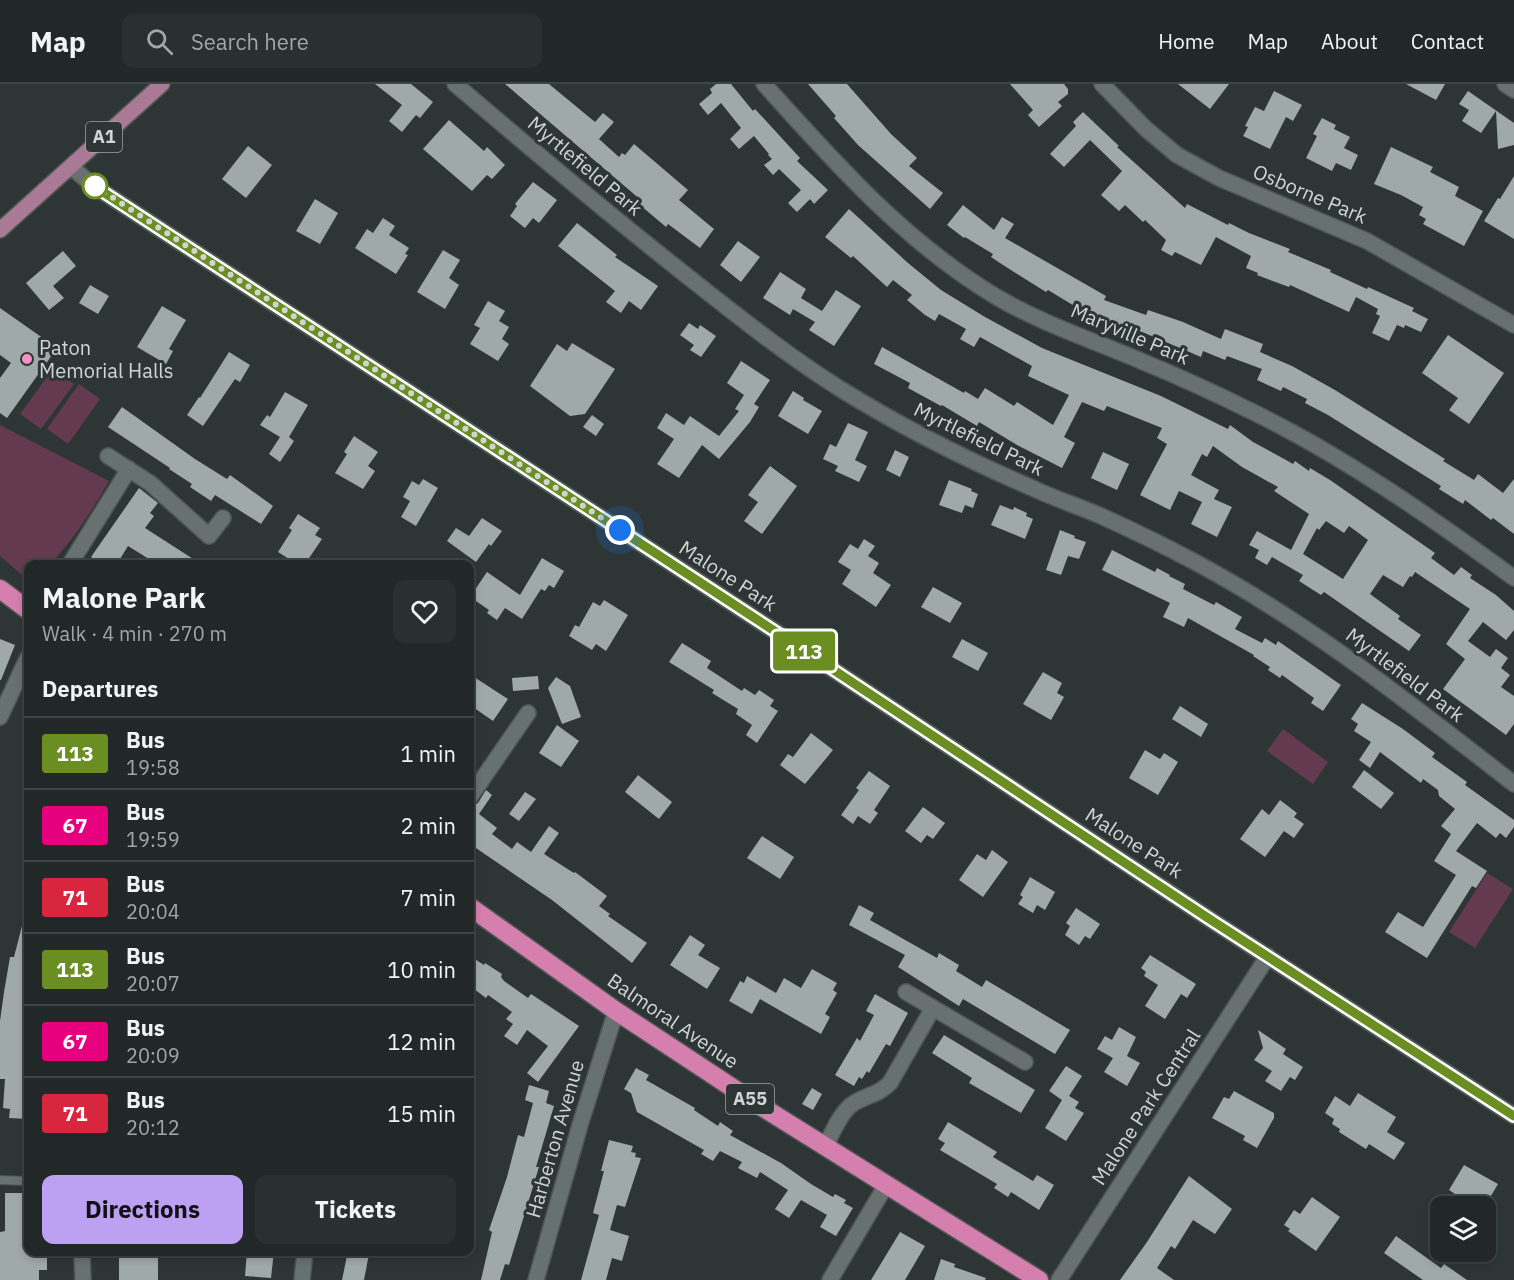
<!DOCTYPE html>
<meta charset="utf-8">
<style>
:root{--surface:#222828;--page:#2a3030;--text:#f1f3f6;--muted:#a2a6a8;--line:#3f4445;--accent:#bca0f2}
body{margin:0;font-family:"IBM Plex Sans",sans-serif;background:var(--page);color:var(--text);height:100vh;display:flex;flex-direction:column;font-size:22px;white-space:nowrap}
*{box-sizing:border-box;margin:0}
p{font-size:20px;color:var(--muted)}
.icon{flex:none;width:33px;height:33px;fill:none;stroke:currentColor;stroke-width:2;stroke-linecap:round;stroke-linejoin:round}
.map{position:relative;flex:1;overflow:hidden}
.sheet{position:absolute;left:24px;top:476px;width:450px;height:696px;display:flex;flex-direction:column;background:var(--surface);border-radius:12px;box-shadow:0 3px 9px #0003,0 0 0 2px var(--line)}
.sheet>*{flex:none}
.badge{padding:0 12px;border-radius:4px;font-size:21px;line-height:39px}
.fabs{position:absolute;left:1430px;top:1112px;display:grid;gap:12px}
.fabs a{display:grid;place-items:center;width:66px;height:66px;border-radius:12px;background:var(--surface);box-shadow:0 3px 9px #0003,0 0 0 2px var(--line);font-size:30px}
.you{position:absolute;width:30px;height:30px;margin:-15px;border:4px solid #fff;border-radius:50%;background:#1a73e8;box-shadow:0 0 0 9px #1a73e833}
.map>.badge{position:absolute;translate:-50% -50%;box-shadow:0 0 0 3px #fff}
h2{padding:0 18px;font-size:22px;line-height:54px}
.round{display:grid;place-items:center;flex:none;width:63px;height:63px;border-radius:12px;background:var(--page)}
.summary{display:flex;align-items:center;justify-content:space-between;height:102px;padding:0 18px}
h1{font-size:28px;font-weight:700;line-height:45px}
.action{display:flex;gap:12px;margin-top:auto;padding:12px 18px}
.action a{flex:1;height:69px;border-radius:12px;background:var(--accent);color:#111;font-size:24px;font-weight:700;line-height:69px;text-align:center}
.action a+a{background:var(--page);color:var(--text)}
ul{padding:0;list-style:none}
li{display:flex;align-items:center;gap:18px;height:72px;padding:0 18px;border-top:2px solid var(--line)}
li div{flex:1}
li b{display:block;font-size:22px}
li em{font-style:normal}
li .badge{min-width:66px;font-weight:700;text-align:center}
header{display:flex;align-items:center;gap:36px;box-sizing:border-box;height:84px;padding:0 30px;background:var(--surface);border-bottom:2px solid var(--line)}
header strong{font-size:28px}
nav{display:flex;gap:33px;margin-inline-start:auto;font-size:21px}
.search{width:420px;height:54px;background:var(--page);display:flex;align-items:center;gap:15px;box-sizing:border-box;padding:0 21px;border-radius:12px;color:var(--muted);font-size:22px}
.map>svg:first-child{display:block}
</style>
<header>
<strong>Map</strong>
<div class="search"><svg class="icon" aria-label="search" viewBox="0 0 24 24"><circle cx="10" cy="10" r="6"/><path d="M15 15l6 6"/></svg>Search here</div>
<nav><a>Home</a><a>Map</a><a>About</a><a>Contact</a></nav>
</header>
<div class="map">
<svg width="1514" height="1196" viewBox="0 0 1514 1196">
<rect width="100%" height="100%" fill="#2e3635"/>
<g fill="#633a50">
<path d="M53,285L74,300L41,345L20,330Z"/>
<path d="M79,300L100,315L68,360L47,345Z"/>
<path d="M0,341L109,397C92,426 74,456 50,480H28V496L0,472Z"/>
<path d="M1283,645L1328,678L1313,700L1267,667Z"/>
<path d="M1487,789L1513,805L1475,864L1449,848Z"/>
</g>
<g fill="#9fa9a7" fill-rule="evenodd">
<path d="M375,0H411L433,18L420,34L416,31L402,48L389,37L402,21Z"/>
<path d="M505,0H549L595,38L603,29L614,38L599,55L619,73L622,69L625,71L634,60L688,106L679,116L714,145L700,164L668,140L666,143L640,121L642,117Z"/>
<path d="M716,0H731L753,27L755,25L800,74L797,77L828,106L814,120L810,115L797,128L788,119L801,106L779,85L773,91L764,81L772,75L768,71L769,70L754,52L739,65L730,55L741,44L721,19L708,31L699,20L712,9L710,5Z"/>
<path d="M808,0H847L891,50L917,74L909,82L943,109L930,125L858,61L834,34L836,32Z"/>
<path d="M1010,0H1064L1068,5V10L1058,18L1062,22L1039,43L1028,31L1033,26Z"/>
<path d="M1178,0H1229L1210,25Z"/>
<path d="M1406,0H1445L1436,16Z"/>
<path d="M1274,7L1302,21L1293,37L1286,33L1270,65L1243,52L1248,43L1245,42L1255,23L1264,27Z"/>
<path d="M1468,7L1514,39V61L1498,65L1496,27L1481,49L1462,37L1469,26L1459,20Z"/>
<path d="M1083,28L1119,62L1117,63L1185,124L1187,120L1228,141L1229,139L1249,149L1290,165L1288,168L1331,186L1330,188L1367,205L1368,203L1414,224L1412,227L1428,235L1421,248L1405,241L1404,244L1397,241L1389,257L1372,249L1380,232L1376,230L1378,225L1356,213L1349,228L1290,201L1289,203L1257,191L1258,189L1246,184L1251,172L1216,153L1201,181L1175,168L1172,172L1161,166L1166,156L1145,136L1143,138L1125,121L1119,127L1101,111L1122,87L1090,56L1064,83L1050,70L1076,42L1073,38Z"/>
<path d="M1322,34L1336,41L1334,45L1350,53L1344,64L1358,71L1351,86L1336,79L1332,87L1306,74L1317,52L1313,50Z"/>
<path d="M449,36L484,67L487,63L505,81L492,95L487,91L472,107L423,65Z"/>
<path d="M248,62L272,81L246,114L222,95Z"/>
<path d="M1391,63L1433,83L1430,88L1459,103L1455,112L1483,127L1464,162L1423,140L1426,135L1419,131L1423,123L1401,111L1374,100Z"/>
<path d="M1514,92V155L1484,137L1498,114L1500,115Z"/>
<path d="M533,98L557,116L539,139L533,134L525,144L510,132L517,122L515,120Z"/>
<path d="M315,115L338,129L320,160L296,147Z"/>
<path d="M963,121L994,146L1002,133L1014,140L1005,154L1106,212L1104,216L1146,231L1148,226L1183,238L1221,255L1225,245L1263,260L1260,268L1292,282L1335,306L1445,375L1443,377L1474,396L1478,390L1503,409L1514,395V450L1493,434L1491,436L1465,416L1463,420L1439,405L1441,402L1328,331L1305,319L1307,315L1283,303L1281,307L1257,296L1262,285L1227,272L1225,276L1203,267L1201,273L1135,245L1134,246L1091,232L1048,206L1046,208L1003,181L991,173L993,170L965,153L964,154L947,141Z"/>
<path d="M849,125L908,179L941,206L985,233L1042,264L1161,312L1228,345L1230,341L1253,358L1286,376L1293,380L1295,377L1309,387L1310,384L1330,396L1435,469L1431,474L1454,491L1461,483L1472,491L1470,494L1496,511L1514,527V546L1506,556L1483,538L1468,557L1490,573L1496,565L1508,574L1501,584L1510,591L1501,603L1514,612V640L1506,651L1443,605L1465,575L1446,560L1470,525L1415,488L1412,493L1410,492L1403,503L1383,491L1370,510L1400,532L1398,535L1421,551L1409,567L1324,508L1321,511L1299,497L1303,491L1272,473L1267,481L1255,474L1259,466L1249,461L1257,447L1291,466L1309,430L1274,407L1278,403L1242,383L1213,362L1207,373L1202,370L1191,391L1219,406L1214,415L1232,423L1217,453L1191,440L1202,418L1179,407L1170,426L1140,411L1167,360L1157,354L1162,344L1107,322L1104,327L1082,318L1064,353L1075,359L1062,384L1017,361L979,338L977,342L942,321L941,322L908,304L910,299L874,280L882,263L964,309L965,307L978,315L985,304L1014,322L1017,318L1053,341L1069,311L1028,292L1032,282L980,253L974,263L960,255L966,245L939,230L935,237L925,231L907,216L912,211L893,196L887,203L853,172L851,174L825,153ZM1326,437L1344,449L1349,442L1368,456L1343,495L1303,470L1317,444L1319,446Z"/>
<path d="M383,134L395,142L389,151L409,164L405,170L408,171L396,190L355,164L367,145L373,149Z"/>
<path d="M577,139L617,171L615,173L658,202L641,226L629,217L621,229L606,218L615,207L558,162Z"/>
<path d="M738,157L760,173L741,198L720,181Z"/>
<path d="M443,166L460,176L449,194L459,201L445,225L417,208Z"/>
<path d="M63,167L76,182L53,202L64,214L49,226L26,199Z"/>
<path d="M780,188L806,205L801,214L822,227L836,206L861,222L834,262L809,246L815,238L793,225L790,231L763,214Z"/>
<path d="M90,201L109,212L98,230L79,219Z"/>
<path d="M488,217L505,227L499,237L509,243L502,255L509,260L498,277L470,260L480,244L474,241Z"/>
<path d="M162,222L186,236L169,265L173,267L166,280L137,263Z"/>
<path d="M0,224L57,264L7,334L0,329V294L11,279L0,271Z"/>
<path d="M689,239L698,245L700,241L716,252L701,273L690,266L694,261L680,251Z"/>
<path d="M1448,251L1504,289L1469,340L1449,326L1458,314L1422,289Z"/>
<path d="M572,259L615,285L585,330L570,332L530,302L557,260L567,267Z"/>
<path d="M229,268L250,281L240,298L235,295L203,342L187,331L199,313L200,314Z"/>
<path d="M741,277L770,296L754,320L759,323L750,338L719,375L702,361L679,394L657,380L674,355L657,344L666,329L684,341L690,332L719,352L739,327L735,325L744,311L727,299Z"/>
<path d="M793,307L804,314L803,316L822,327L808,350L778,332Z"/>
<path d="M285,308L308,321L289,353L294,357L280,378L269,370L280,353L260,341L267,331L270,333Z"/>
<path d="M122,323L195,375L227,395L230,391L273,422L261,440L215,411L211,417L190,403L192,400L169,385L170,384L108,343Z"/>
<path d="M592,331L604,340L596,352L583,343Z"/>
<path d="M848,339L868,348L855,376L867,382L859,398L835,387L838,382L823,375L830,360L836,363Z"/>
<path d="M354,352L378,368L368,382L375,387L363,405L335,389L347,370L344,368Z"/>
<path d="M895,366L909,373L900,393L886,386Z"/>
<path d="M1103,368L1129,380L1117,406L1091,394Z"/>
<path d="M770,382L797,402L762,450L744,437L758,418L748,411Z"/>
<path d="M423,395L438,404L416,442L401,433L410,417L403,413L412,397L419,401Z"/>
<path d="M949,396L972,405L971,407L978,410L973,424L965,421L962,429L939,421Z"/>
<path d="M139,404L158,419L150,429L154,432L145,444L201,480H157L128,462L117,480H102L91,473Z"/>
<path d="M1000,421L1013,426L1014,423L1027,429L1026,432L1033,435L1025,455L991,441Z"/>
<path d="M298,430L320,444L315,451L322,455L305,480H297L278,468L292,446L289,444Z"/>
<path d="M482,434L502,447L491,462L489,460L476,478L447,457L456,444L469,452Z"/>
<path d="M1060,446L1075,452L1074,454L1086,458L1079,475L1068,472L1061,491L1046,486Z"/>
<path d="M864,455L875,462L868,472L879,479L873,489L891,501L876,523L842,500L851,486L838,478L850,460L858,465Z"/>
<path d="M1112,466L1155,488L1157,484L1170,491L1169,492L1185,500L1183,505L1214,521L1216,518L1242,533L1235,545L1262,559L1265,554L1276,561L1278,557L1341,601L1323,627L1311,619L1314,614L1282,591L1280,594L1268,586L1270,583L1253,572L1254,571L1188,534L1184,543L1163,533L1170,519L1102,486Z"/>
<path d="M542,474L564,487L554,504L549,501L545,507L541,505L522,535L505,524L497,536L487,529L489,526L470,513L487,488L520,511Z"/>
<path d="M933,503L962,519L950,539L921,523Z"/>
<path d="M604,516L628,531L606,567L596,560L592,566L569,552L575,541L579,543L593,518L600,522Z"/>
<path d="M0,555L15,561L1,596H0Z"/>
<path d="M962,555L988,569L978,587L952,573Z"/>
<path d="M682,559L711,577L707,584L742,607L744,604L755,611L759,606L774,616L770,622L778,627L757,659L746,651L752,641L736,630L738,625L712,609L714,606L669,578Z"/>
<path d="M1043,588L1062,599L1057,609L1064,613L1051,636L1023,620Z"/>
<path d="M538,592L539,605L513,607L512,594Z"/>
<path d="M474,593L508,615L493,637L470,621L476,611L470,607V601Z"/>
<path d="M556,593L570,602L581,633L562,640L548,604Z"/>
<path d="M1362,619L1403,645L1435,669L1432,673L1467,698L1465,701L1514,736V743L1506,754L1500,749L1496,754L1477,739L1456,767L1487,787L1476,804L1472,802L1427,874L1385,848L1398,828L1423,843L1456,791L1434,777L1451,750L1441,742L1455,725L1439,712L1438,706L1423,695L1421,699L1380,668L1370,684L1359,676L1371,658L1354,647L1358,640L1351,635Z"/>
<path d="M1180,622L1208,640L1201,653L1172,635Z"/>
<path d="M557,641L579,657L561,683L539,669Z"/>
<path d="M811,649L833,666L805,700L780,681L788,670L793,673Z"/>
<path d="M1145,666L1160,675L1164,669L1178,678L1158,711L1129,694Z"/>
<path d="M1364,686L1394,709L1381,725L1352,703Z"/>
<path d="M869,687L890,702L874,726L878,729L870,740L858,732L853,740L841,731L859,706L856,704Z"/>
<path d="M638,691L672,718L659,735L625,708Z"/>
<path d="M486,706L492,711L479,730L497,744L492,750L512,765L517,758L531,768L549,742L559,749L544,770L574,789L575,788L607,812L599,822L610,830L608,832L647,859L632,879L552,816L470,760V723L478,719Z"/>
<path d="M525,708L536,715L519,737L509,730Z"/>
<path d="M1280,716L1297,729L1294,733L1304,740L1294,754L1284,747L1265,773L1240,755L1262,725L1269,731Z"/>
<path d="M923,723L945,739L933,755L927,751L921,759L905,747Z"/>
<path d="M762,752L794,773L780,795L747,774Z"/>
<path d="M992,766L1008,778L983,813L959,796L977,770L986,776Z"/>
<path d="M1030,793L1055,808L1045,826L1037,821L1033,829L1018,820L1023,813L1020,811Z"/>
<path d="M859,821L874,829L870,836L937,874L939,869L959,881L956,887L982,903L986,896L1070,946L1055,970L963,915L959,922L898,883L905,871L849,841Z"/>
<path d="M1076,824L1100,840L1090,855L1085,852L1079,861L1065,851L1070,842L1066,839Z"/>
<path d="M24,834H28V1035L9,1034L10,1025L3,1024L5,995H0V937L4,908L10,873H14Z"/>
<path d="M690,851L705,861L698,871L720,884L707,905L670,881Z"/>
<path d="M1150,871L1196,900L1187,914L1181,910L1165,935L1145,922L1158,901L1144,892L1146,888L1141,884Z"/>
<path d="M470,872L484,881L485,879L502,890L501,893L504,897L528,914L531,910L579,942L538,998L527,989L548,962L527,946L517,961L504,952L513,940L506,935L512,928L488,911L486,914L470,902Z"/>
<path d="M812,885L837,899L833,906L837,909L825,930L830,933L821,950L760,915L752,930L729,917L740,897L744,899L747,892L776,909L784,894L801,904Z"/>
<path d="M875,910L908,929L890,962L886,960L869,989L867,987L862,995L859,993L854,1002L835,991L857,954L860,957L874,931L866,927Z"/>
<path d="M1119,943L1136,953L1127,972L1140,979L1127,1002L1104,988L1113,974L1097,965L1105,952L1112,956Z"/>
<path d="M1258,946L1286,965L1283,970L1303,983L1295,996L1290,993L1281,1007L1265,997L1272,987L1254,976L1263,964Z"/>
<path d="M944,951L1035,1006L1021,1029L969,999L972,994L932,969Z"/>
<path d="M1066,982L1082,992L1069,1012L1079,1018L1075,1024L1084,1029L1066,1057L1045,1044L1062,1016L1049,1007Z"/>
<path d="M636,984L649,991L646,996L695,1024L694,1026L718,1042L720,1038L733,1047L730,1051L781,1079L811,1100L833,1113L835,1110L846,1116L844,1119L853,1124L836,1152L820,1143L827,1131L801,1116L789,1134L775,1125L788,1106L760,1088L757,1094L738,1084L742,1078L720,1067L713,1077L701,1070L704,1066L637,1028L631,1009L624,1005Z"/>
<path d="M529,1001L549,1007L546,1019L554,1022L536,1083H539L509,1181L505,1180L500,1196H481L492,1148L489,1146L507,1093L518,1051L524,1053L533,1019L525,1016Z"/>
<path d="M812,1004L822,1010L813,1026L802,1020Z"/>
<path d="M1234,1007L1274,1029V1034L1257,1064L1243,1056L1245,1052L1212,1034L1224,1013L1229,1015Z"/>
<path d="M1358,1009L1396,1033L1387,1048L1405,1059L1394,1076L1369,1060L1366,1065L1339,1048L1340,1045L1332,1040L1334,1035L1325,1029L1335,1012L1350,1022Z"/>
<path d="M948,1038L997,1068L993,1073L1033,1097L1037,1091L1054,1101L1039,1126L1011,1108L1008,1113L994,1104L997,1100L940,1066L945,1059L938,1055Z"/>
<path d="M609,1056L633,1062L631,1068L636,1069L635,1073L641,1074L625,1123L617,1121L610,1146L629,1152L622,1177L612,1174L606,1196H581L599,1131L593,1129L604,1087H601Z"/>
<path d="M1464,1081L1498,1100L1485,1122H1452L1458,1112L1449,1106Z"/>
<path d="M1189,1092L1232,1125L1215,1150L1193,1136L1175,1165L1171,1162L1157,1184L1174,1196H1120L1147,1158Z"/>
<path d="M5,1109H28V1167H47V1186H39V1196H0V1148L5,1147Z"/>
<path d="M1312,1113L1340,1133L1316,1167L1288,1147L1290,1145L1284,1141L1294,1126L1300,1130Z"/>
<path d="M900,1148L925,1162L905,1196H871Z"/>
<path d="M1396,1152L1441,1184L1444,1180L1467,1196H1423L1384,1169Z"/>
<path d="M119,1167H152V1174H158V1196H119Z"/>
<path d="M247,1167H274L271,1194L245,1192Z"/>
<path d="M348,1167L369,1170L364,1196H342Z"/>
<path d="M941,1175L955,1180L954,1183L986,1194L985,1196H934Z"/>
</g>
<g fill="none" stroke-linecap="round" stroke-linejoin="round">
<g stroke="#4e5553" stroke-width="10">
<path id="lane" d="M0,1096L28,1097"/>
</g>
<g stroke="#4e5553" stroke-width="18">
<g id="street">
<path d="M455,0C530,64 605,127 682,188C734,229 786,271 842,306C902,343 965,375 1030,403C1053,414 1078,422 1101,432C1132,446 1163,461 1193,477C1308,538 1411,620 1514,700"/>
<path d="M764,0C834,78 904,157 995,212C1040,239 1092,256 1141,277C1180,293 1219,311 1257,330C1348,375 1432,434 1514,494"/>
<path d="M1102,0L1146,45L1177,71L1219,94L1367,157L1514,241"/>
<path d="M1505,0L1514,6"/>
<path d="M71,83L94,102L802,565L1211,836L1514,1032"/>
<path d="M108,372L150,399L209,452L223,434"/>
<path d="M70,480L129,385"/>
<path d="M0,633L28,573"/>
<path d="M470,713L528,629"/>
<path d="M906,908L1025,978"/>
<path d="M825,1062C833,1049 840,1028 854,1019C867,1011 878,1011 890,999L933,924"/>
<path d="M82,1167L83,1196"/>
<path d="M302,1196L305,1167"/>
<path d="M536,1196L580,1041L616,927"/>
<path d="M830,1196L886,1101"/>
<path d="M1059,1196L1268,872"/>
</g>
</g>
<g stroke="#4e5553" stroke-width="18">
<path id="primary" d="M0,146L162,0"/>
</g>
<g stroke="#4e5553" stroke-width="21">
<g id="highway">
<path d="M0,505L28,526"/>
<path d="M470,823L616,927L751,1016L1039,1196"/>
</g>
</g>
<use href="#lane" stroke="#67716f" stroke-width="8"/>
<use href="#street" stroke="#67716f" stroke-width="15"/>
<use href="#primary" stroke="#a97995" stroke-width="15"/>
<use href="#highway" stroke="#d57fae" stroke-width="18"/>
</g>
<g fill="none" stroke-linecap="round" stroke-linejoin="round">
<g stroke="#fff" stroke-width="14">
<path id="line" d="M94,102L802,565L1211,836L1514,1032"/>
</g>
<use href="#line" stroke="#6b8e23" stroke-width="9"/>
<path stroke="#d0d5d4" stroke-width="6" stroke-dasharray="0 10.8" d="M95,102L620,446"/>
</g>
<circle fill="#fff" stroke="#6b8e23" stroke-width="3" cx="95" cy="102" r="12"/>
<circle fill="#f98fc9" stroke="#2e3635" stroke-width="2" cx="27" cy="275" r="6"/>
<g text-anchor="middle" stroke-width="6" stroke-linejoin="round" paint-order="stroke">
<g fill="#2e3635" stroke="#9fa5a4" stroke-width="1.5">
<rect x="86" y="38" width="36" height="30" rx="4.5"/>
<rect x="726" y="1000" width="48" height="30" rx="4.5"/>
</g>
<g font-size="18" font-weight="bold" fill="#d0d5d4">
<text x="104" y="59">A1</text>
<text x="750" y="1021">A55</text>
</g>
<g font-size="20" fill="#d0d5d4" stroke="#2e3635">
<text transform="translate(585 82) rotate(40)" y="7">Myrtlefield Park</text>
<text transform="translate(1310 110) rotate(23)" y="7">Osborne Park</text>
<text transform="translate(1130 250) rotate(23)" y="7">Maryville Park</text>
<text transform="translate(979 355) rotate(26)" y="7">Myrtlefield Park</text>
<text transform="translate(728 492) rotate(33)" y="7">Malone Park</text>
<text transform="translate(1405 591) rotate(37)" y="7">Myrtlefield Park</text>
<text transform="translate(1134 759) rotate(33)" y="7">Malone Park</text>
<text transform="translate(673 937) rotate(34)" y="7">Balmoral Avenue</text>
<text transform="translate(1146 1023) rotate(-57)" y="7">Malone Park Central</text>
<text transform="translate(555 1055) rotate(-74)" y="7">Harberton Avenue</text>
</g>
<g font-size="20" fill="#d0d5d4" stroke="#2e3635" text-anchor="start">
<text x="39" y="271">Paton<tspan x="39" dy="23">Memorial Halls</tspan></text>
</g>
</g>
</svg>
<div class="fabs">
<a><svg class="icon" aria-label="layers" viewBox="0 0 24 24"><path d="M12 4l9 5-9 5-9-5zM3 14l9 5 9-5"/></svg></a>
</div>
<div class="you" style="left:620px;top:446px"></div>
<b class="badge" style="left:804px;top:567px;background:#6b8e23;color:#fff">113</b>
<section class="sheet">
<div class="summary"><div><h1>Malone Park</h1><p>Walk · 4 min · 270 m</p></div><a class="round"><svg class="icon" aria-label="heart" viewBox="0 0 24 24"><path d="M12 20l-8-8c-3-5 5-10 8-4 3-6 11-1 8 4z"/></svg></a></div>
<h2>Departures</h2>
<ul>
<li><span class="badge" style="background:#6b8e23;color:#fff">113</span><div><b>Bus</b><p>19:58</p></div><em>1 min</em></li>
<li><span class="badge" style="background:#e6007e;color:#fff">67</span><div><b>Bus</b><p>19:59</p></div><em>2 min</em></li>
<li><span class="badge" style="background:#d7263d;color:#fff">71</span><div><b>Bus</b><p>20:04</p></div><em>7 min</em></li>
<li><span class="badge" style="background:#6b8e23;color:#fff">113</span><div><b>Bus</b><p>20:07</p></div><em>10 min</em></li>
<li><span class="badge" style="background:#e6007e;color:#fff">67</span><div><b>Bus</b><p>20:09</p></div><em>12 min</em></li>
<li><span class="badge" style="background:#d7263d;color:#fff">71</span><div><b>Bus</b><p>20:12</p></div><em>15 min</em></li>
</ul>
<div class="action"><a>Directions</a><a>Tickets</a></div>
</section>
</div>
